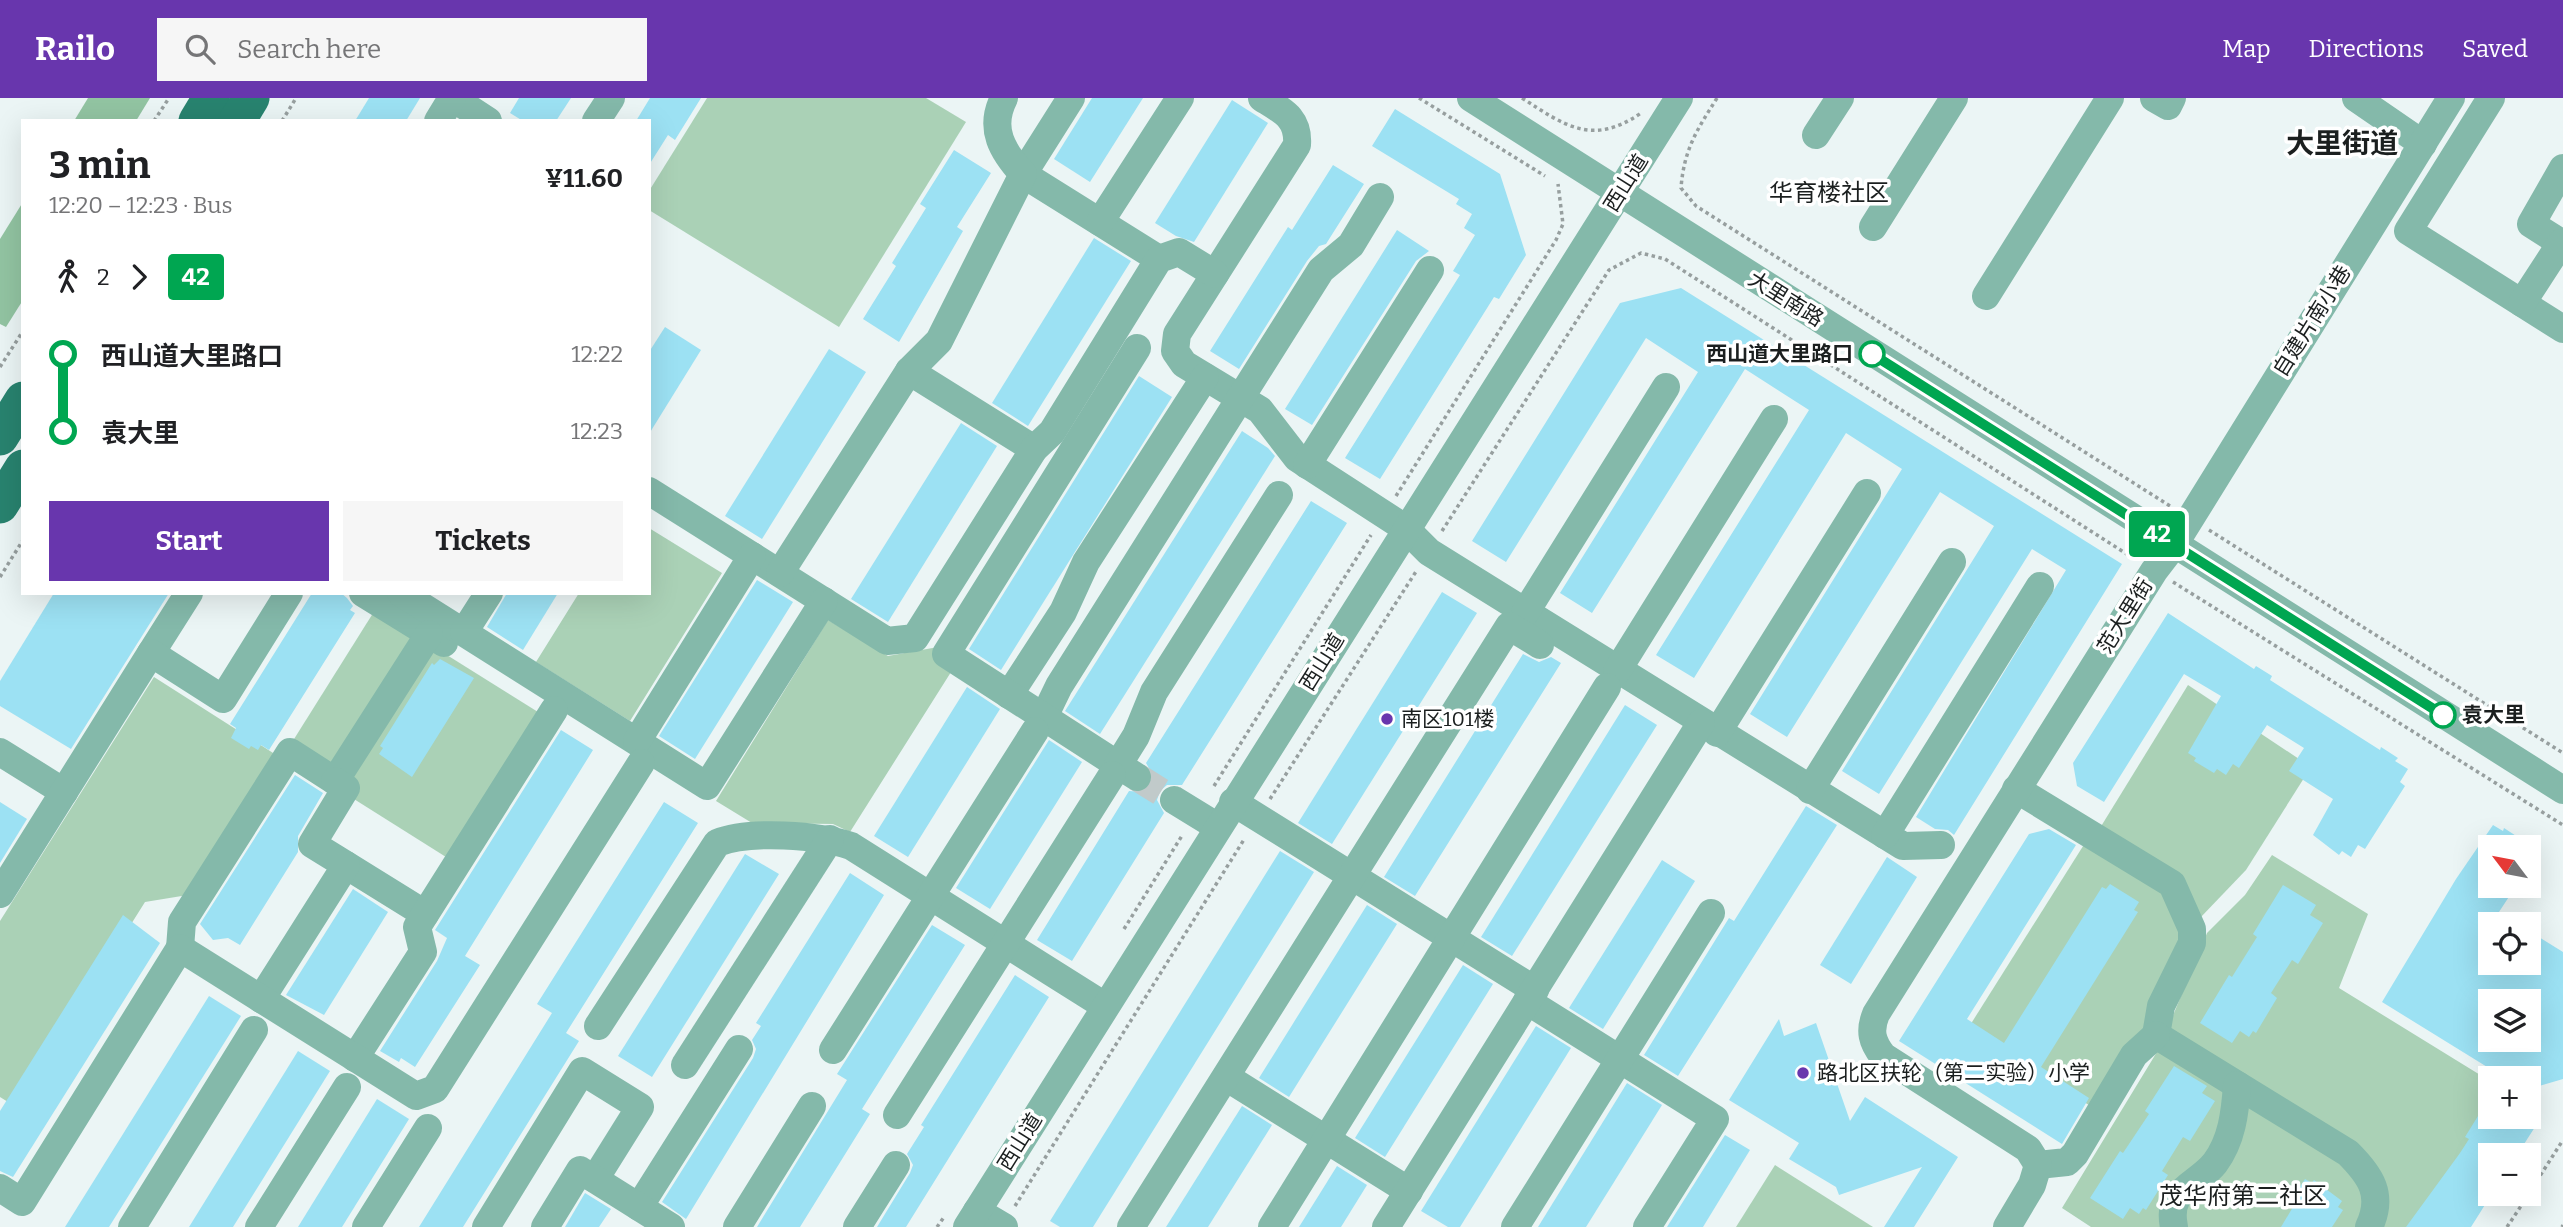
<!DOCTYPE html>
<meta charset="utf-8">
<style>
:root{--surface:#fff;--page:#f6f6f6;--text:#202124;--muted:#757577;--accent:#6836ad}
body{margin:0;font-family:Bitter,"Noto Sans SC",serif;background:var(--page);color:var(--text);height:100vh;display:flex;flex-direction:column;font-size:26px;white-space:nowrap}
*{box-sizing:border-box;margin:0}
p{font-size:23px;color:var(--muted)}
.icon{flex:none;width:38px;height:38px;fill:none;stroke:currentColor;stroke-width:2;stroke-linecap:round;stroke-linejoin:round}
.map{position:relative;flex:1;overflow:hidden}
.details{position:absolute;left:21px;top:21px;width:630px;height:476px;display:flex;flex-direction:column;background:var(--surface);border-radius:0px;box-shadow:0 7px 28px #0002}
.details>*{flex:none}
.badge{padding:0 14px;border-radius:5px;font-size:24px;line-height:46px}
.needle{width:46px;rotate:302deg}
.controls{position:absolute;left:2478px;top:737px;display:grid;gap:14px}
.controls a{display:grid;place-items:center;width:63px;height:63px;border-radius:0px;background:var(--surface);box-shadow:0 7px 28px #0002;font-size:35px}
.map>.badge{position:absolute;translate:-50% -50%;box-shadow:0 0 0 4px #fff}
.legs{display:flex;align-items:center;gap:10px;height:77px;padding:0 28px;font-size:23px}
.legs p{margin-inline-start:auto}
.head{display:flex;align-items:center;justify-content:space-between;height:119px;padding:0 28px}
h1{font-size:38px;font-weight:700;line-height:52px}
.cta{display:flex;gap:14px;margin-top:auto;padding:14px 28px}
.cta a{flex:1;height:80px;border-radius:0px;background:var(--accent);color:#fff;font-size:28px;font-weight:700;line-height:80px;text-align:center}
.cta a+a{background:var(--page);color:var(--text)}
ul{padding:0 28px;list-style:none}
li{display:flex;align-items:center;gap:24px;height:77px;font-size:26px}
li i{display:grid;place-items:center;width:10px;height:100%;margin:0 9px;background:currentColor}
li i::after{content:'';width:18px;height:18px;margin:-9px;border:5px solid;border-radius:50%;background:var(--surface)}
li p{margin-inline-start:auto}
li:first-child i{background:linear-gradient(#0000 50%,currentColor 0)}
li:last-child i{background:linear-gradient(currentColor 50%,#0000 0)}
header{display:flex;align-items:center;gap:42px;box-sizing:border-box;height:98px;padding:0 35px;background:var(--accent);color:#fff}
header strong{font-size:33px}
nav{display:flex;gap:38px;margin-inline-start:auto;font-size:24px}
.search{width:490px;height:63px;background:var(--page);display:flex;align-items:center;gap:18px;box-sizing:border-box;padding:0 24px;border-radius:0px;color:var(--muted);font-size:26px}
.map>svg:first-child{display:block}
</style>
<header>
<strong>Railo</strong>
<div class="search"><svg class="icon" aria-label="search" viewBox="0 0 24 24"><circle cx="10" cy="10" r="6"/><path d="M15 15l6 6"/></svg>Search here</div>
<nav><a>Map</a><a>Directions</a><a>Saved</a></nav>
</header>
<div class="map">
<svg width="2563" height="1129" viewBox="0 0 2563 1129">
<rect width="100%" height="100%" fill="#ebf5f5"/>
<g fill="#aad1b6">
<path d="M707,0H926L966,24L839,229L649,112V93Z"/>
<path d="M649,430L722,475L630,623L536,564L579,495H649Z"/>
<path d="M375,512L538,614L446,759L284,657Z"/>
<path d="M828,522L888,558L938,549L958,563L850,734L833,726L752,725L716,703Z"/>
<path d="M154,579L284,662L200,795L145,804L16,1009L0,999V823Z"/>
<path d="M2188,587L2311,669L2246,772L2200,820L2100,730Z"/>
<path d="M2085,745L2173,798L2184,834L2146,932L2097,1012L1967,932Z"/>
<path d="M2272,757L2368,816L2339,890L2490,983V1011L2416,1129H2091L2062,1110L2160,949L2207,835L2245,797Z"/>
<path d="M1775,1067L1873,1129H1736Z"/>
</g>
<g fill="#92c4a2">
<path d="M88,0H150L136,23H74Z"/>
<path d="M23,104V202L6,229L0,226V141Z"/>
</g>
<g fill="#9ce1f3" fill-rule="evenodd">
<path d="M369,0H420L406,23H355Z"/>
<path d="M519,0H571L556,23H523L510,15Z"/>
<path d="M650,0H701L675,42L668,37L649,67V23H636Z"/>
<path d="M1092,0H1143L1090,84L1054,61Z"/>
<path d="M1232,2L1268,25L1194,144L1176,138L1155,125Z"/>
<path d="M1395,11L1500,76L1526,157L1499,201L1494,199L1380,381L1345,360L1460,177L1453,173L1475,137L1464,130L1472,116L1456,106L1459,101L1372,48Z"/>
<path d="M954,52L991,75L957,129L963,133L899,244L863,221L896,168L892,165L926,110L920,106Z"/>
<path d="M1333,67L1364,86L1326,146L1319,148L1307,163L1239,271L1210,253L1288,129L1292,132Z"/>
<path d="M1397,132L1429,153L1416,163L1312,327L1285,311Z"/>
<path d="M1094,140L1131,163L1028,328L992,305Z"/>
<path d="M1681,190L2122,466L1954,737L1948,732L1935,731L1916,719L2066,472L2032,451L1879,696L1842,673L1994,428L1940,394L1787,639L1750,616L1902,371L1846,335L1694,580L1656,557L1809,312L1745,271L1592,515L1560,495L1698,274L1646,240L1506,464L1472,443L1620,205Z"/>
<path d="M665,229L701,252L649,336V254Z"/>
<path d="M829,251L866,274L762,441L725,418Z"/>
<path d="M1139,278L1172,299L1001,572L969,551Z"/>
<path d="M961,325L997,348L888,524L851,501Z"/>
<path d="M1242,333L1268,350L1275,358L1100,636L1065,613Z"/>
<path d="M1311,403L1347,425L1182,687H1167L1160,693L1157,702L1164,715L1072,863L1037,842L1129,693L1144,694L1151,687L1154,679L1146,665Z"/>
<path d="M757,482L793,504L695,661L659,638Z"/>
<path d="M1442,494L1477,515L1332,746L1298,725Z"/>
<path d="M54,495H169L71,651L0,608V583Z"/>
<path d="M312,495H341L347,500L353,508L350,512L355,515L269,652L261,647L258,652L251,648L249,651L231,640L236,630L230,626Z"/>
<path d="M507,495H558L523,552L487,529Z"/>
<path d="M2168,515L2254,571L2256,568L2272,578L2270,582L2380,652L2381,649L2398,660L2395,663L2408,671L2400,684L2405,688L2365,751L2358,747L2351,759L2342,753L2339,757L2313,737L2333,701L2289,673L2304,650L2267,627L2239,670L2233,666L2226,677L2217,671L2214,675L2194,663L2196,660L2188,655L2221,598L2184,576L2104,704L2077,688L2073,665Z"/>
<path d="M1523,556L1539,564L1551,559L1561,565L1415,798L1384,779Z"/>
<path d="M440,561L474,580L412,679L379,656L383,650L380,648L432,565L434,567Z"/>
<path d="M967,589L1000,611L908,759L874,738Z"/>
<path d="M1625,607L1657,627L1512,858L1481,839Z"/>
<path d="M561,632L593,652L465,858L480,867L415,969L401,960L399,964L380,953L437,863L447,840L435,832Z"/>
<path d="M1049,642L1082,664L990,811L956,790Z"/>
<path d="M295,677L323,695L298,738V754L240,847L228,840L213,842L200,826Z"/>
<path d="M0,704L27,721L0,765Z"/>
<path d="M664,704L698,725L566,935L579,943L463,1129H419L552,915L537,906Z"/>
<path d="M1806,708L1837,727L1678,978L1644,957L1729,820L1734,823Z"/>
<path d="M2493,727L2503,733L2504,730L2533,749H2490V788H2516L2499,814L2518,826H2490V864H2529V833L2563,854V981L2529,991V980H2505L2382,904L2456,781ZM2490,903H2529V942H2490Z"/>
<path d="M2049,731L2076,747L1967,921L2004,945L2102,789L2106,791L2110,786L2139,804L2134,812L2138,814L2041,969L2089,1000L2062,1046L1899,943L2029,736Z"/>
<path d="M1280,753L1314,774L1093,1129H1060L1050,1123Z"/>
<path d="M745,756L779,776L652,979L618,958Z"/>
<path d="M1887,759L1917,779L1851,886L1820,867Z"/>
<path d="M1662,762L1695,783L1603,931L1569,910Z"/>
<path d="M850,775L884,797L686,1121L662,1104L753,960L756,951L752,942L761,928L756,925Z"/>
<path d="M2283,787L2316,807L2310,817L2323,825L2298,866L2292,862L2271,895L2277,900L2256,935L2253,933L2249,939L2240,933L2232,945L2200,925L2229,877L2232,879L2257,839L2253,836Z"/>
<path d="M353,791L388,814L324,917L286,897Z"/>
<path d="M1367,807L1397,826L1289,999L1259,980Z"/>
<path d="M123,817L160,845L13,1079L0,1073V1013Z"/>
<path d="M932,827L965,847L862,1011L870,1016L800,1129H757L847,982L837,976Z"/>
<path d="M1463,867L1493,886L1385,1059L1355,1040Z"/>
<path d="M1015,877L1049,899L906,1129H877L910,1075L913,1067L907,1056L924,1029L921,1027Z"/>
<path d="M209,898L241,918L109,1129H65Z"/>
<path d="M1779,921L1784,938L1816,925L1850,1023L1865,999L1958,1059L1914,1129H1884L1922,1069L1839,1097L1836,1089L1789,1061L1799,1045L1729,1002Z"/>
<path d="M1536,928L1571,950L1460,1129H1448L1421,1113Z"/>
<path d="M298,953L330,973L233,1129H189Z"/>
<path d="M2174,968L2207,988L2202,995L2215,1003L2190,1043L2183,1039L2162,1073L2168,1077L2146,1112L2143,1110L2139,1116L2130,1110L2123,1121L2090,1100L2120,1053L2123,1055L2149,1016L2145,1013Z"/>
<path d="M1627,985L1662,1007L1586,1129H1538Z"/>
<path d="M377,1001L409,1021L342,1129H298Z"/>
<path d="M1242,1008L1272,1027L1208,1129H1166Z"/>
<path d="M2478,1018H2519L2535,1029L2517,1057H2490V1084L2481,1098L2488,1102L2471,1129H2406L2460,1055L2469,1041L2465,1039Z"/>
<path d="M1725,1037L1750,1052L1703,1129H1667Z"/>
<path d="M1337,1068L1367,1087L1341,1129H1299Z"/>
<path d="M2305,1081L2312,1085L2314,1082L2342,1103L2338,1109L2343,1112L2332,1129H2281L2296,1104L2292,1101Z"/>
<path d="M585,1095L611,1111L599,1129H565Z"/>
</g>
<g fill="none" stroke-linecap="round" stroke-linejoin="round">
<path stroke="#c1caca" stroke-width="28" stroke-dasharray="28 14" stroke-linecap="butt" d="M1137,679L1174,702"/>
<g stroke="#979f9f" stroke-width="3.5" stroke-dasharray="3.5 3.5" stroke-linecap="butt">
<path d="M1419,0L1545,78"/>
<path d="M1522,0C1564,27 1592,49 1641,15"/>
<path d="M1717,0C1697,32 1684,51 1681,90L1696,108L2170,408"/>
<path d="M154,23L169,0"/>
<path d="M282,23L296,0"/>
<path d="M0,269L23,233"/>
<path d="M1396,398L1556,142L1563,126L1558,86"/>
<path d="M2209,432L2563,655"/>
<path d="M1442,433L1609,172L1641,155L1665,161L2133,460"/>
<path d="M0,479L23,442"/>
<path d="M2173,484L2563,727"/>
<path d="M1214,688L1371,437"/>
<path d="M1270,701L1417,472"/>
<path d="M1124,831L1183,736"/>
<path d="M2529,1095L2563,1042"/>
<path d="M1015,1108L1245,740"/>
<path d="M937,1129L944,1119"/>
<path d="M2507,1129L2529,1096"/>
<path d="M2562,1129L2563,1127"/>
</g>
<g stroke="#84b9aa" stroke-width="28">
<path d="M453,0L488,23"/>
<path d="M1071,0L1023,76L1159,161"/>
<path d="M1262,0C1283,13 1299,20 1297,47L1177,236L1175,253L1184,266L1260,312L1297,360L1405,430L1429,454L1903,748L1941,747"/>
<path d="M1471,0L2563,692"/>
<path d="M2154,0L2168,8L2172,0"/>
<path d="M2356,0L2423,46"/>
<path d="M2491,0L2408,133L2563,231"/>
<path d="M438,23L452,0"/>
<path d="M596,23L611,0"/>
<path d="M1816,37L1840,0"/>
<path d="M2563,70L2531,126L2563,146"/>
<path d="M1100,124L1180,0"/>
<path d="M1873,129L1954,0"/>
<path d="M1986,198L2110,0"/>
<path d="M2522,205L2561,145"/>
<path d="M909,273L1034,351"/>
<path d="M1307,367L1430,172"/>
<path d="M649,393L887,543L915,540L1034,351L1052,334L1159,161L1179,154L1215,176"/>
<path d="M780,475L909,273L939,243L1023,76C1003,54 988,31 1004,0"/>
<path d="M363,495L444,545"/>
<path d="M401,495L707,688L824,503"/>
<path d="M1525,515L1666,289"/>
<path d="M464,534L489,495"/>
<path d="M151,555L189,495"/>
<path d="M1617,573L1774,321"/>
<path d="M1009,597L1063,514L1086,464L1205,279"/>
<path d="M1044,619L1059,588L1321,172L1351,147L1380,99"/>
<path d="M1717,635L1867,395"/>
<path d="M637,643L752,458"/>
<path d="M0,654L64,694"/>
<path d="M1118,667L946,556L1137,250"/>
<path d="M1137,679L1118,667L1136,638L1154,594L1279,397"/>
<path d="M2016,691L2172,786L2192,831V845L2161,908L2156,937L2348,1055C2371,1078 2384,1097 2369,1129"/>
<path d="M1810,692L1952,464"/>
<path d="M1174,702L1218,729"/>
<path d="M1233,704L1535,892"/>
<path d="M1885,737L2040,488"/>
<path d="M346,767L425,816"/>
<path d="M0,796L151,555L223,601L289,495"/>
<path d="M180,850L182,824L290,654L335,683L429,536"/>
<path d="M261,901L346,767L312,746L346,690L335,683"/>
<path d="M1527,903L1715,1021L1647,1129"/>
<path d="M598,928L717,745C749,732 819,737 851,748L1105,908"/>
<path d="M833,952L1035,633"/>
<path d="M355,960L423,854L417,829L554,612"/>
<path d="M685,967L830,741"/>
<path d="M1226,979L1409,1093"/>
<path d="M897,1017L1112,677"/>
<path d="M2038,1067L2067,1064L2075,1056L2134,957L2156,937"/>
<path d="M0,1090L22,1104L180,850L416,998L435,991L641,665"/>
<path d="M639,1109L739,951"/>
<path d="M977,1113L1004,1129"/>
<path d="M132,1129L254,932"/>
<path d="M259,1129L347,989"/>
<path d="M366,1129L428,1030"/>
<path d="M486,1129L582,973L640,1009L595,1081"/>
<path d="M545,1129L580,1072L671,1129"/>
<path d="M737,1129L812,1008"/>
<path d="M857,1129L896,1067"/>
<path d="M967,1129L1679,0"/>
<path d="M1131,1129L1509,528L1540,547"/>
<path d="M1272,1129L1607,589"/>
<path d="M1386,1129L1701,625"/>
<path d="M1515,1129L1711,815"/>
<path d="M2007,1129L2032,1087L2038,1067L2028,1051L1883,958C1872,944 1869,933 1876,916L2154,473L2174,447L2451,0"/>
<path d="M2174,1129C2166,1090 2196,1089 2215,1065C2232,1042 2235,1015 2237,987"/>
</g>
<g stroke="#28836f" stroke-width="37">
<path d="M197,23L211,0"/>
<path d="M237,23L251,0"/>
<path d="M0,339L23,302"/>
<path d="M0,407L23,370"/>
</g>
</g>
<g fill="none" stroke-linecap="round" stroke-linejoin="round">
<g stroke="#fff" stroke-width="16">
<path id="line-1" d="M1872,256L2443,617"/>
</g>
<use href="#line-1" stroke="#00a651" stroke-width="10"/>
</g>
<g fill="#fff" stroke="#00a651" stroke-width="3.5">
<circle cx="1872" cy="256" r="12"/>
<circle cx="2443" cy="617" r="12"/>
</g>
<g fill="#6836ad" stroke="#fff" stroke-width="2.5">
<circle cx="1387" cy="621" r="7"/>
<circle cx="1803" cy="975" r="7"/>
</g>
<g text-anchor="middle" stroke-width="7" stroke-linejoin="round" paint-order="stroke">
<g font-size="21" fill="#1b1f1f" stroke="#fff">
<text transform="translate(1626 85) rotate(-58)" y="7">西山道</text>
<text transform="translate(1786 201) rotate(32)" y="7">大里南路</text>
<text transform="translate(2312 223) rotate(-58)" y="7">自建片南小巷</text>
<text transform="translate(2125 518) rotate(-58)" y="7">范大里街</text>
<text transform="translate(1322 564) rotate(-58)" y="7">西山道</text>
<text transform="translate(1020 1044) rotate(-58)" y="7">西山道</text>
</g>
<g font-size="21" font-weight="bold" fill="#1b1f1f" stroke="#fff" text-anchor="end">
<text x="1853" y="263">西山道大里路口</text>
<text x="2462" y="624" text-anchor="start">袁大里</text>
</g>
<g font-size="21" fill="#1b1f1f" stroke="#fff" text-anchor="start">
<text x="1401" y="628">南区101楼</text>
<text x="1817" y="982">路北区扶轮（第二实验）小学</text>
</g>
<g font-size="24" fill="#1b1f1f" stroke="#fff">
<text x="1829" y="103">华育楼社区</text>
<text x="2243" y="1106">茂华府第二社区</text>
</g>
<g font-size="28" font-weight="bold" fill="#1b1f1f" stroke="#fff">
<text x="2342" y="55">大里街道</text>
</g>
</g>
</svg>
<div class="controls">
<a><svg class="needle" viewBox="-14 -14 28 28"><path d="M0-13l5 13h-10z" fill="#e53935"/><path d="M0 13l5-13h-10z" fill="#757577"/></svg></a>
<a><svg class="icon" aria-label="locate" viewBox="0 0 24 24"><circle cx="12" cy="12" r="6"/><path d="M12 2v4M12 18v4M2 12h4M18 12h4"/></svg></a>
<a><svg class="icon" aria-label="layers" viewBox="0 0 24 24"><path d="M12 4l9 5-9 5-9-5zM3 14l9 5 9-5"/></svg></a>
<a>+</a>
<a>−</a>
</div>
<b class="badge" style="left:2157px;top:436px;background:#00a651;color:#fff">42</b>
<section class="details">
<div class="head"><div><h1>3 min</h1><p>12:20 – 12:23 · Bus</p></div><b>¥11.60</b></div>
<div class="legs"><svg class="icon" aria-label="walk" viewBox="0 0 24 24"><circle cx="13" cy="4" r="2"/><path d="M13 8l-2 6 4 7M11 14l-3 7M7 12l3-4h3l4 4"/></svg>2<svg class="icon" aria-label="forward" viewBox="0 0 24 24"><path d="M9 5l7 7-7 7"/></svg><b class="badge" style="background:#00a651;color:#fff">42</b></div>
<ul>
<li><i style="color:#00a651"></i><b>西山道大里路口</b><p>12:22</p></li>
<li><i style="color:#00a651"></i><b>袁大里</b><p>12:23</p></li>
</ul>
<div class="cta"><a>Start</a><a>Tickets</a></div>
</section>
</div>
